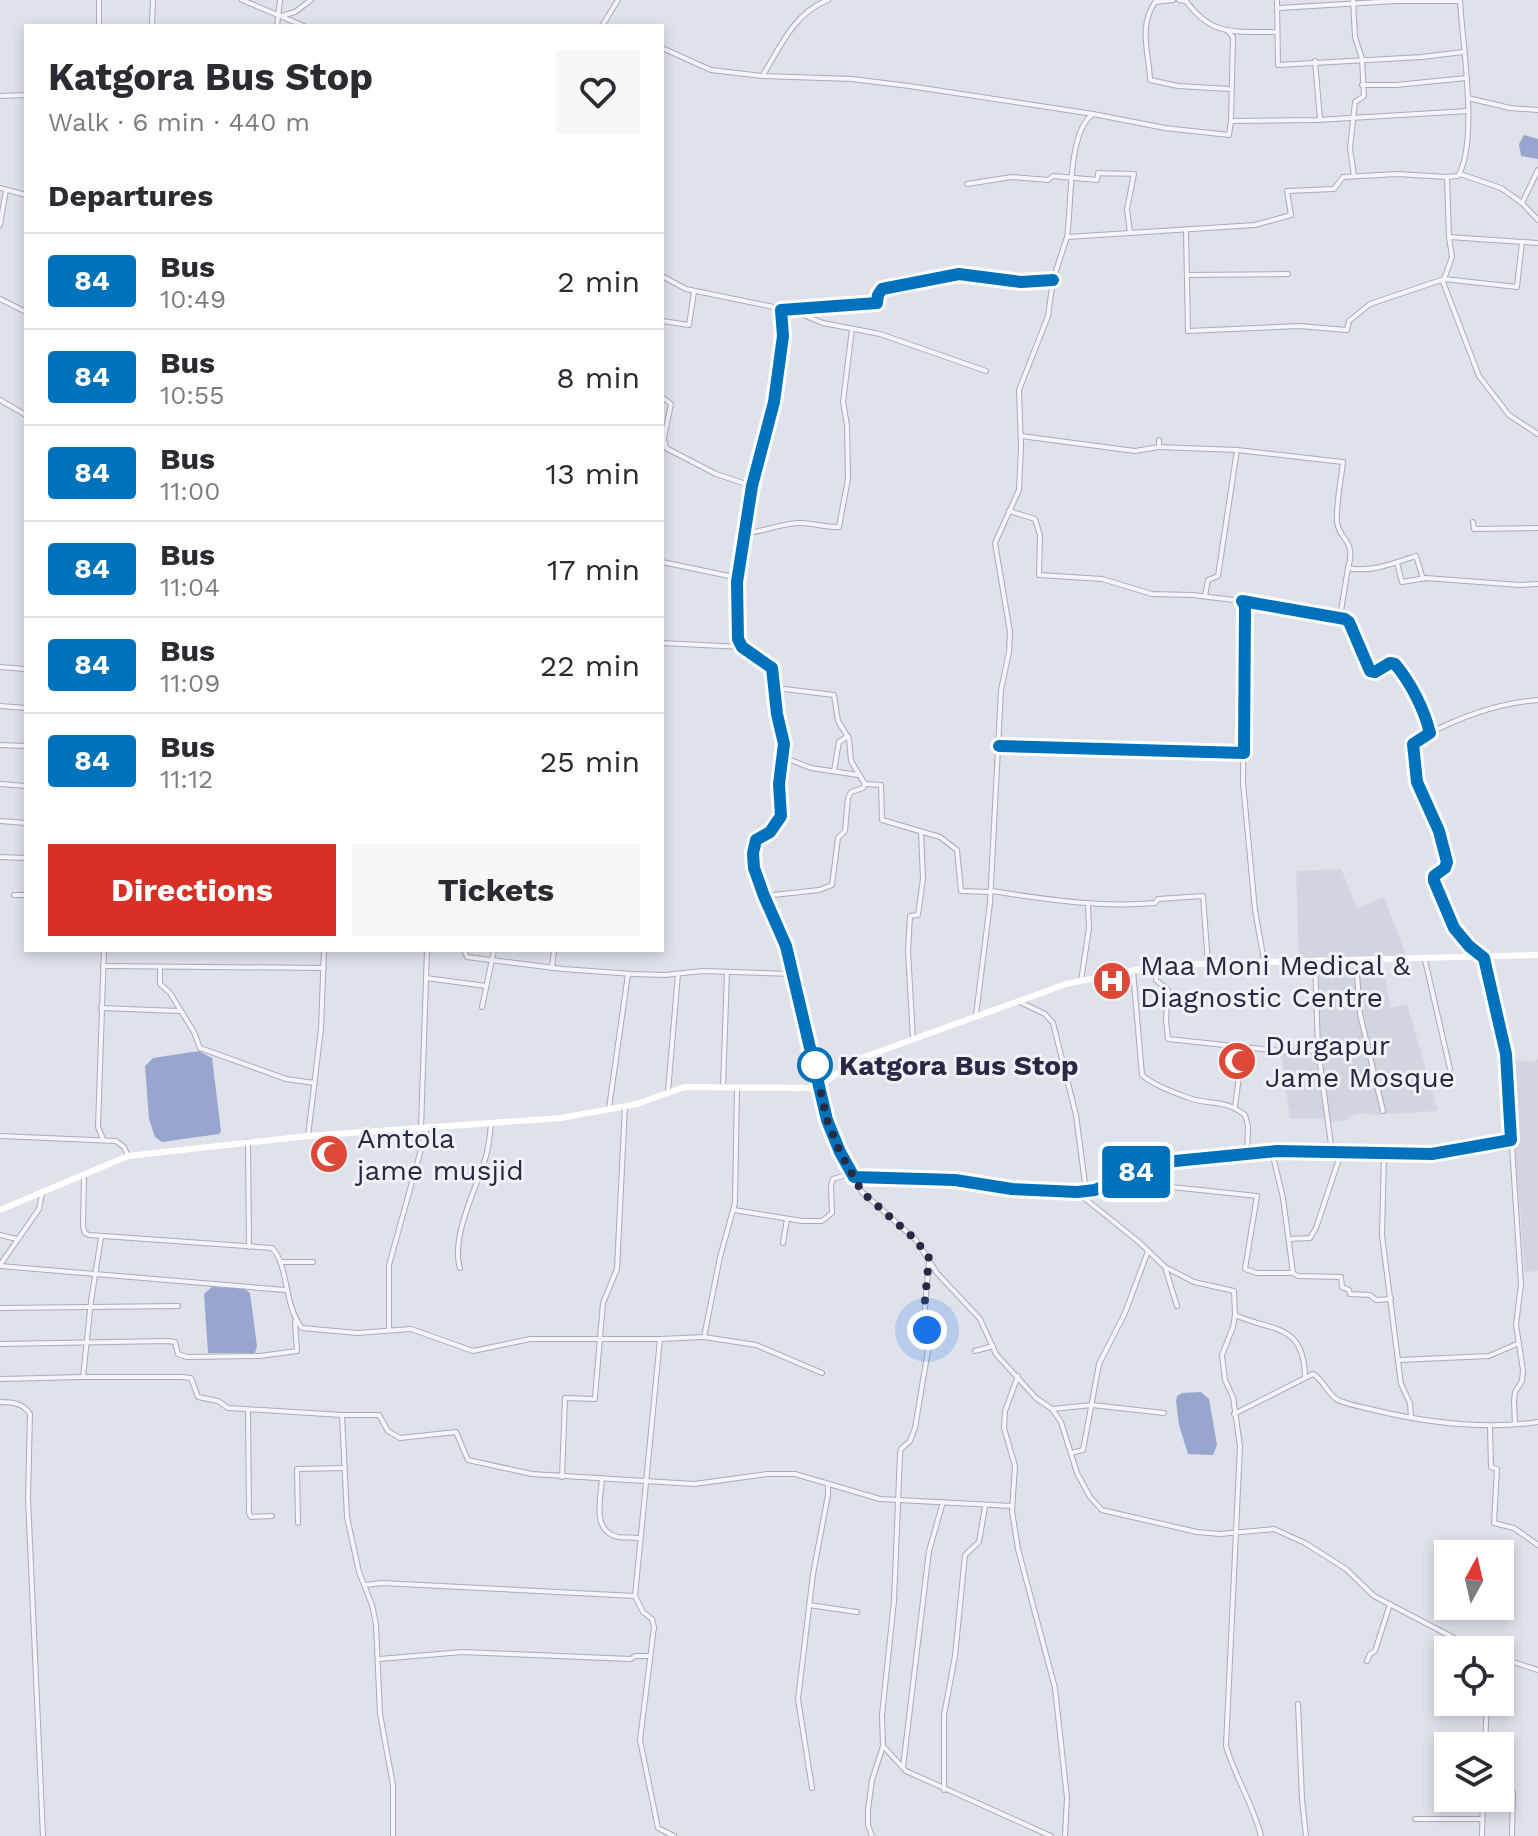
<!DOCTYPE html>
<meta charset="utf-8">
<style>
:root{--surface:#fff;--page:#f7f7f7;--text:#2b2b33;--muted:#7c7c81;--line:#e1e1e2;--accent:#d93025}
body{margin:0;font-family:"Work Sans",sans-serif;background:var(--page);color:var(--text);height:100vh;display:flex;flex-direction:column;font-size:30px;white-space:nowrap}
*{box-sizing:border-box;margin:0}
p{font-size:26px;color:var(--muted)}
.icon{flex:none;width:44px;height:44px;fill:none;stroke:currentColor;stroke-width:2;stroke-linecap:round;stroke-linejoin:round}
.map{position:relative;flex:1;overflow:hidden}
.details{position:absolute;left:24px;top:24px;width:640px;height:928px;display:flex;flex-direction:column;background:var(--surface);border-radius:0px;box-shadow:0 4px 12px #0003}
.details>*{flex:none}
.badge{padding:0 16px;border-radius:6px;font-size:28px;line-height:52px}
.needle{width:52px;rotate:8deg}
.controls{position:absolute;left:1434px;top:1540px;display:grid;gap:16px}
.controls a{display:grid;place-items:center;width:80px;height:80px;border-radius:0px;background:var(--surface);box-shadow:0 4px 12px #0003;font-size:40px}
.you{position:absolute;width:40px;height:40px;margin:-20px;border:6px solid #fff;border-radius:50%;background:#1a73e8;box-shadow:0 0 0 12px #1a73e833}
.map>.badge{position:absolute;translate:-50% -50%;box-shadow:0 0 0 4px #fff}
h2{padding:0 24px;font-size:30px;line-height:72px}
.round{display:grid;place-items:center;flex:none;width:84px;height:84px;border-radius:0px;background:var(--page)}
.summary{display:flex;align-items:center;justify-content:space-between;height:136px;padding:0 24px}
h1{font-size:38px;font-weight:700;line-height:60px}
.primary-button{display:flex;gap:16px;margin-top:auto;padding:16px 24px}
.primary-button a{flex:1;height:92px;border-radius:0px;background:var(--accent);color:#fff;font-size:32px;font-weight:700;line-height:92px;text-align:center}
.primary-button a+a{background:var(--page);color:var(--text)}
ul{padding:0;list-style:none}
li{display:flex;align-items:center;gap:24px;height:96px;padding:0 24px;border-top:2px solid var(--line)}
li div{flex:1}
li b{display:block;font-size:30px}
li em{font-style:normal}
li .badge{min-width:88px;font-weight:700;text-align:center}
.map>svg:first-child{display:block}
</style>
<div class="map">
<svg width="1538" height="1836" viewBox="0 0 1538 1836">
<rect width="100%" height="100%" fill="#e0e2eb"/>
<g fill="#d2d4e0">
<path d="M1341,869L1357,908L1384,897L1408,960L1299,961L1296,871Z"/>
<path d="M1383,968L1391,1008L1407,1004L1438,1111L1373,1115L1362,1113L1353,1115L1348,1120L1331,1122L1319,1059L1316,970Z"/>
<path d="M1314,1051L1326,1119L1290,1118L1281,1052Z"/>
<path d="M1508,1059L1533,1062L1538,1059V1270L1525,1273Z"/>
</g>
<g fill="#98a5cf">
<path d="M1524,135L1538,139V159L1521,156L1519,144Z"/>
<path d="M199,1051L212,1058L221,1131L219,1134L162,1142L155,1137L149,1119L145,1066L153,1058Z"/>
<path d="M212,1287L244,1288L250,1293L257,1346L255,1353H208L204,1294Z"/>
<path d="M1201,1392L1209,1399L1217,1445L1213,1455L1188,1454L1179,1425L1176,1401L1177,1396L1182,1393Z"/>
</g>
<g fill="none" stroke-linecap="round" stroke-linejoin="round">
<g stroke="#a8abb9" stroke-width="6">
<g id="street">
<path d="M99,0V26"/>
<path d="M242,0L304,26"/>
<path d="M1179,0L1186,1C1213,38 1236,31 1277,32"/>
<path d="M1277,0L1278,65L1422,57L1463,52"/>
<path d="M1353,0L1355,37L1362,59L1364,96L1355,102L1350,148L1354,176"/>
<path d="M1155,2C1138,27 1149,52 1150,80L1178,86L1230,89"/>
<path d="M1156,2L1173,0"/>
<path d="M1279,8L1396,1H1460"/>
<path d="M281,16L295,12L311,0"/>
<path d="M152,26L153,0"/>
<path d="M277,26L280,0"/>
<path d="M602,26L618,0"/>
<path d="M1227,30L1233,37L1231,121"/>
<path d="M662,48L711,70L762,76L852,79L909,86L1093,114"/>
<path d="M1315,61L1320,119"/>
<path d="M763,75C780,47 795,12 828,0"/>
<path d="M1362,85H1396L1467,78"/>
<path d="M0,96L26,95"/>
<path d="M1468,98L1510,108L1538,110"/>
<path d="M1460,174L1501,188L1522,203L1538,220"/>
<path d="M1447,177L1458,176C1479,141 1462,42 1460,0"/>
<path d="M967,184L1012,177L1048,180L1053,176L1097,180L1098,173C1111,174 1121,173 1134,174L1127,209L1130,233"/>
<path d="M0,188L26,195"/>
<path d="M1522,203L1538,170"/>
<path d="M0,225L6,190"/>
<path d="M1186,229L1188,331L1299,326L1347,330L1349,321L1370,304L1444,279L1517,287L1522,242"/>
<path d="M1067,237C1072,207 1067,132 1093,114L1165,128L1229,135L1231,121L1317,120L1468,111"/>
<path d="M1449,237L1452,257L1443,282L1479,376L1509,415L1538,434"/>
<path d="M1187,275L1288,274"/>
<path d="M662,276L686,289L793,311L795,308L877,303L878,295L882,289L959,274L1021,282L1053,280"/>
<path d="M0,299L26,312"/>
<path d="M781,310L783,336L774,402L752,486L737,582L738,639L742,647L772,668L777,714L784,744L779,784L781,816L770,832L758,838L753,853L754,868L764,896L786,946L827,1120L840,1152L862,1192L916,1240L937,1273L980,1319L996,1354L1036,1398L1052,1409L1061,1422L1077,1473L1090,1497L1102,1510L1197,1532L1220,1534L1274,1529L1305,1543L1346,1569L1374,1596L1477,1650"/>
<path d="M793,311L823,323L880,334L986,371"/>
<path d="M662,321L689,325L694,292"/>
<path d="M662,397L671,404L664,438L666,448L716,474L752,486"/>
<path d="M0,400L26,415"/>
<path d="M1021,436L1135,451L1159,447"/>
<path d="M1159,440V447L1237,450L1343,462C1341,481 1336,502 1337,521C1338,540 1357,539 1348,568"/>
<path d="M1009,511L1035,519L1040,535L1039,575L1102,579L1152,594L1192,595L1242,601L1345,619L1349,622L1370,671L1375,672L1390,663L1395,664L1418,700L1430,733L1413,744L1417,782L1439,831L1447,862L1445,868L1434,876V881L1454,928L1469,946L1484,958L1506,1054L1521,1284L1516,1325L1523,1370L1522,1381L1515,1392L1514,1401L1515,1424"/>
<path d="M1473,522L1474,529L1538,528"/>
<path d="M745,533C764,532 781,523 801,523C814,523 826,528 839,527L848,479L847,425L843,402L852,329"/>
<path d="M662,562L734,577L736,580"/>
<path d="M1397,563L1402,582L1426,578L1520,585L1538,584"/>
<path d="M1205,596L1208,580L1218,576L1237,450"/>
<path d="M1242,601L1245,606L1243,783L1255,910L1264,961"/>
<path d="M1340,617L1348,568C1369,573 1395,563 1416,556L1423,579"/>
<path d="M662,643L742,647"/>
<path d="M0,667L26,669"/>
<path d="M776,688L834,695L838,721L849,739L851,761L865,784L881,785L882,820L940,837L957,850L961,891L991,892"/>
<path d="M0,706L26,708"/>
<path d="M1430,733C1463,716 1501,703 1538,700"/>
<path d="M0,745L26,746"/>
<path d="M999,746L1244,753"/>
<path d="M783,757L811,768L858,775"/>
<path d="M834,771L839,742L848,736"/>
<path d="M0,784L26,786"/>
<path d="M0,821L26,823"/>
<path d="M0,857L26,858"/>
<path d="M991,891C1046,899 1099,908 1155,903L1158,899L1203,896L1208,964"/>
<path d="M14,895H26"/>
<path d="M764,896L819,890L832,885L838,838L845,831L848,798L851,792L863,788L865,784"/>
<path d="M464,950L467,957L563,969L633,974L665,975L702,971L793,974"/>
<path d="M1425,960L1450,1069"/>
<path d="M1356,961L1360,1014L1383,1111"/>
<path d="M1315,962L1318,1049L1332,1152"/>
<path d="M103,966L324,968"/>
<path d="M1155,967L1156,980L1168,990L1166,1020L1168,1039L1290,1052L1368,1047"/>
<path d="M160,968V984L170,993L194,1032L200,1048L286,1079L315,1083"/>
<path d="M552,968L554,950"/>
<path d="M1133,971L1142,1075C1155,1086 1173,1092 1189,1098C1212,1106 1222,1098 1245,1115L1248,1126L1247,1154"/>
<path d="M426,978L486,986"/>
<path d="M1081,981L1089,928L1088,904"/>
<path d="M1020,1002L1045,1014L1053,1023L1076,1115L1086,1191"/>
<path d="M482,1007L494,950"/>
<path d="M101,1008L179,1011"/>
<path d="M976,1015L990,903L1001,690L1009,652L1010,632L995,543L1019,490L1021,447L1019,390L1048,316L1053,280L1067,237L1255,225L1291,215L1287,191L1334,189L1343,177L1397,174L1447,177L1449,237L1538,243"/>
<path d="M913,1039L908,951L910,916L918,915L923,879L921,833"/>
<path d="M723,1087L727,972"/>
<path d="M668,1092L678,974"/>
<path d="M1235,1107L1243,1046"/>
<path d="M609,1108L628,974"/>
<path d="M421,1128L427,950"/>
<path d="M0,1136L116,1141L124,1147L128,1156"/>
<path d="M308,1136L321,1029L324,950"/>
<path d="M103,1139L98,1127L104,950"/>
<path d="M248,1142L249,1247"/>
<path d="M1272,1152L1283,1198L1293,1273L1298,1276L1341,1277L1342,1287L1349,1290L1350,1294L1370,1295L1376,1300L1391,1299"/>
<path d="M1384,1154L1382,1235L1401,1384L1410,1403L1411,1417"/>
<path d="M1163,1164L1162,1186L1257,1196L1245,1269L1257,1273H1293"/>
<path d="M84,1175L83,1227L85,1233L89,1235L272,1248C289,1265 283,1304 302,1328L357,1333L411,1329L473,1351L530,1339H660"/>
<path d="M854,1177L955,1180L1012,1189L1077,1192L1095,1190L1138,1171L1175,1161L1277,1151L1432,1154L1511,1140"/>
<path d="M1078,1193L1139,1242L1165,1267L1194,1282L1234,1291L1235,1315C1273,1332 1304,1323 1305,1377"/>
<path d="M734,1210L802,1221H822L832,1213L831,1186L833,1179L852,1173"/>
<path d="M0,1235L17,1239"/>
<path d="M101,1238L91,1301L83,1377H183L191,1378L198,1397L218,1401L228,1408L342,1415L347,1517L359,1572L372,1605L376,1624L380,1714L393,1785V1836"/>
<path d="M1289,1239L1310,1238L1316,1228L1341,1153"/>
<path d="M783,1243L787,1219"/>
<path d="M280,1262H313"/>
<path d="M0,1265L39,1209L42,1194"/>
<path d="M0,1266L285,1290"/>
<path d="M1165,1267L1177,1306"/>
<path d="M460,1268C450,1237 478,1185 486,1156C489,1146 490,1134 491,1124"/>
<path d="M0,1308L178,1306"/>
<path d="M1235,1315L1233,1327L1222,1355L1225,1380L1233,1397L1240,1446L1226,1746C1235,1777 1253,1804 1261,1836"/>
<path d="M389,1330V1265L427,1128"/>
<path d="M704,1337L756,1345L822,1373"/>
<path d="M0,1344L168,1341L175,1342L178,1354L187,1357L260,1356L297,1351L295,1322"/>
<path d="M975,1351L993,1346"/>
<path d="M1399,1360L1489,1356L1519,1343"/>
<path d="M1018,1376L1005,1411L1004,1428L1015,1466L1012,1511L1018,1549L1055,1688L1067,1798L1065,1836"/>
<path d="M0,1379L82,1377"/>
<path d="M0,1402C12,1402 23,1403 30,1414L28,1498L43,1836"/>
<path d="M1052,1409L1092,1405L1164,1413"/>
<path d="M248,1411L249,1513L251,1517L272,1516"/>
<path d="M1234,1414L1313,1374C1324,1380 1327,1394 1338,1400C1349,1405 1362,1407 1374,1410C1428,1423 1482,1430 1538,1422"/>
<path d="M342,1415H379L388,1431L400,1438L456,1432L468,1460L532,1474L645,1481L694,1484L767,1474H795L880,1499L1012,1506"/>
<path d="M1490,1427L1491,1467L1497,1469L1494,1523L1514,1528L1538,1545"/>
<path d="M1071,1453L1083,1450L1099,1364L1125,1313L1148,1251"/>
<path d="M562,1477L565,1398L595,1399V1397L603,1303L617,1269L625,1106"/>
<path d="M602,1478C601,1499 591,1531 618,1537C625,1538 632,1537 639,1538"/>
<path d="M298,1523L297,1469L344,1468"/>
<path d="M365,1585L382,1583L635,1596"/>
<path d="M809,1605L857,1612"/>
<path d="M1500,1658L1538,1670"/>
<path d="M379,1659L463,1652L631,1659L635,1656H649"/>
<path d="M1367,1661L1370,1654L1375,1651L1390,1604"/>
<path d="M1298,1704L1302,1799L1306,1836"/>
<path d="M883,1746L906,1771L1051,1836"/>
<path d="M1485,1746L1487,1702"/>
<path d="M903,1767L929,1551L943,1502"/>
<path d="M812,1788L798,1699L813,1574L828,1495V1484"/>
<path d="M944,1790V1715L955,1656L965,1555L979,1542L985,1507"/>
<path d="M1500,1790L1513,1793L1512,1836"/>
<path d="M1415,1819H1482"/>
<path d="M674,1836L658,1828L640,1740L654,1627L652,1619L643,1612L635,1596L660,1339L704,1337L720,1257L735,1203L737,1088"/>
<path d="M872,1836L868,1825V1810L872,1780L883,1746L882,1715L894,1601L900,1454L901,1449L910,1441L915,1428L929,1344L930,1337L924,1319L929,1261"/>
<path d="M1482,1836L1483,1798"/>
</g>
</g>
<use href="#street" stroke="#f4f4f9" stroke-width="4"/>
<path stroke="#fff" stroke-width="6" d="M0,1210L128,1156L308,1136L561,1118L637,1104L684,1087L809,1088L821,1085L856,1060L1066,984L1161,965L1538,955"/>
</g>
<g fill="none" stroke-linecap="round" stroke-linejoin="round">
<g stroke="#fff" stroke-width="18">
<path id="line" d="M999,746L1244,753L1245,606L1242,601L1345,619L1349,622L1370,671L1375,672L1390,663L1395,664C1411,683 1424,709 1430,733L1413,744L1417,782L1439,831L1447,862L1445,868L1434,876V881L1454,928L1469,946L1484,958L1506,1054L1511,1140L1432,1154L1277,1151L1175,1161L1138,1171L1095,1190L1077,1192L1012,1189L955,1180L854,1177L840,1152L827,1120L786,946L764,896L754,868L753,853L756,840L770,832L781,816L779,784L784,744L777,714L772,668L742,647L738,639L737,582L752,486L774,402L783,336L781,310L877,303L878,295L882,289L959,274L1021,282L1053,280"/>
</g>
<use href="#line" stroke="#0072bc" stroke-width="12"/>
<path stroke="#272a44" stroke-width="8" stroke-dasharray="0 14.4" d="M815,1065L827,1120L840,1152L862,1192L916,1240L929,1258L924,1310L927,1330"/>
</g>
<defs>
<g id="hospital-disc" transform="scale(2)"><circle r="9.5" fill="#dd4938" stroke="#f0f2f8"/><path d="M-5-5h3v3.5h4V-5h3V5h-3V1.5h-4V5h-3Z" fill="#fff"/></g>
<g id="mosque-disc" transform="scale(2)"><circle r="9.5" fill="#dd4938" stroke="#f0f2f8"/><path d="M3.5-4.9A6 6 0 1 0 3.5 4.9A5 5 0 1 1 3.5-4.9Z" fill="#fff"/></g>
</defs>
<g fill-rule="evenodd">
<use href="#hospital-disc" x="1112" y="981"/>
<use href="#mosque-disc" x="1237" y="1061"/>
<use href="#mosque-disc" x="329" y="1154"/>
</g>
<circle fill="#fff" stroke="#0072bc" stroke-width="4" cx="815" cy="1065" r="16"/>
<g text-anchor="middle" stroke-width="6" stroke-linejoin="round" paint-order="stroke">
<g font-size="28" fill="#272a44" stroke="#f0f2f8" text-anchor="start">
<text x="1140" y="975">Maa Moni Medical &amp;<tspan x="1140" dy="32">Diagnostic Centre</tspan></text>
<text x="1265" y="1055">Durgapur<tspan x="1265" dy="32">Jame Mosque</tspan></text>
<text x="357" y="1148">Amtola<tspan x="357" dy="32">jame musjid</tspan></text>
</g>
<g font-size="28" font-weight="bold" fill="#272a44" stroke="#f0f2f8" text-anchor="start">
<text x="839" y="1075">Katgora Bus Stop</text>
</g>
</g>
</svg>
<div class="controls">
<a><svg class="needle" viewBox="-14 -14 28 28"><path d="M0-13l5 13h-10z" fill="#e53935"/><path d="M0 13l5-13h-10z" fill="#7c7c81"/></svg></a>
<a><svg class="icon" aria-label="locate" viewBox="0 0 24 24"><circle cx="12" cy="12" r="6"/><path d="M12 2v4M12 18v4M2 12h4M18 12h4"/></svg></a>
<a><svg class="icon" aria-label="layers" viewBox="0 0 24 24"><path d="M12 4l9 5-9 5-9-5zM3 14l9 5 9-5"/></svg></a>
</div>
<div class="you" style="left:927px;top:1330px"></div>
<b class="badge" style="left:1136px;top:1172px;background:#0072bc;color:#fff">84</b>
<section class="details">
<div class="summary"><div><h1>Katgora Bus Stop</h1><p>Walk · 6 min · 440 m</p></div><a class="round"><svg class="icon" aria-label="heart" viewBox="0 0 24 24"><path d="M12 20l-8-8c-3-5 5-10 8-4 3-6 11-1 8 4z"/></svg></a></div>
<h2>Departures</h2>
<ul>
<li><span class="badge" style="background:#0072bc;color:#fff">84</span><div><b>Bus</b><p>10:49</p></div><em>2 min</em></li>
<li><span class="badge" style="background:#0072bc;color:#fff">84</span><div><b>Bus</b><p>10:55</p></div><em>8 min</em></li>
<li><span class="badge" style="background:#0072bc;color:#fff">84</span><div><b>Bus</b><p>11:00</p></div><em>13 min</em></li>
<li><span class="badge" style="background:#0072bc;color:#fff">84</span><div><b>Bus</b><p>11:04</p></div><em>17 min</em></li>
<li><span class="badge" style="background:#0072bc;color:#fff">84</span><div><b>Bus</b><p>11:09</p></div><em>22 min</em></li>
<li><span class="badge" style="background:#0072bc;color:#fff">84</span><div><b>Bus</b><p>11:12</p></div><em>25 min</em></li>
</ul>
<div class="primary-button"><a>Directions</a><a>Tickets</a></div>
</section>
</div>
